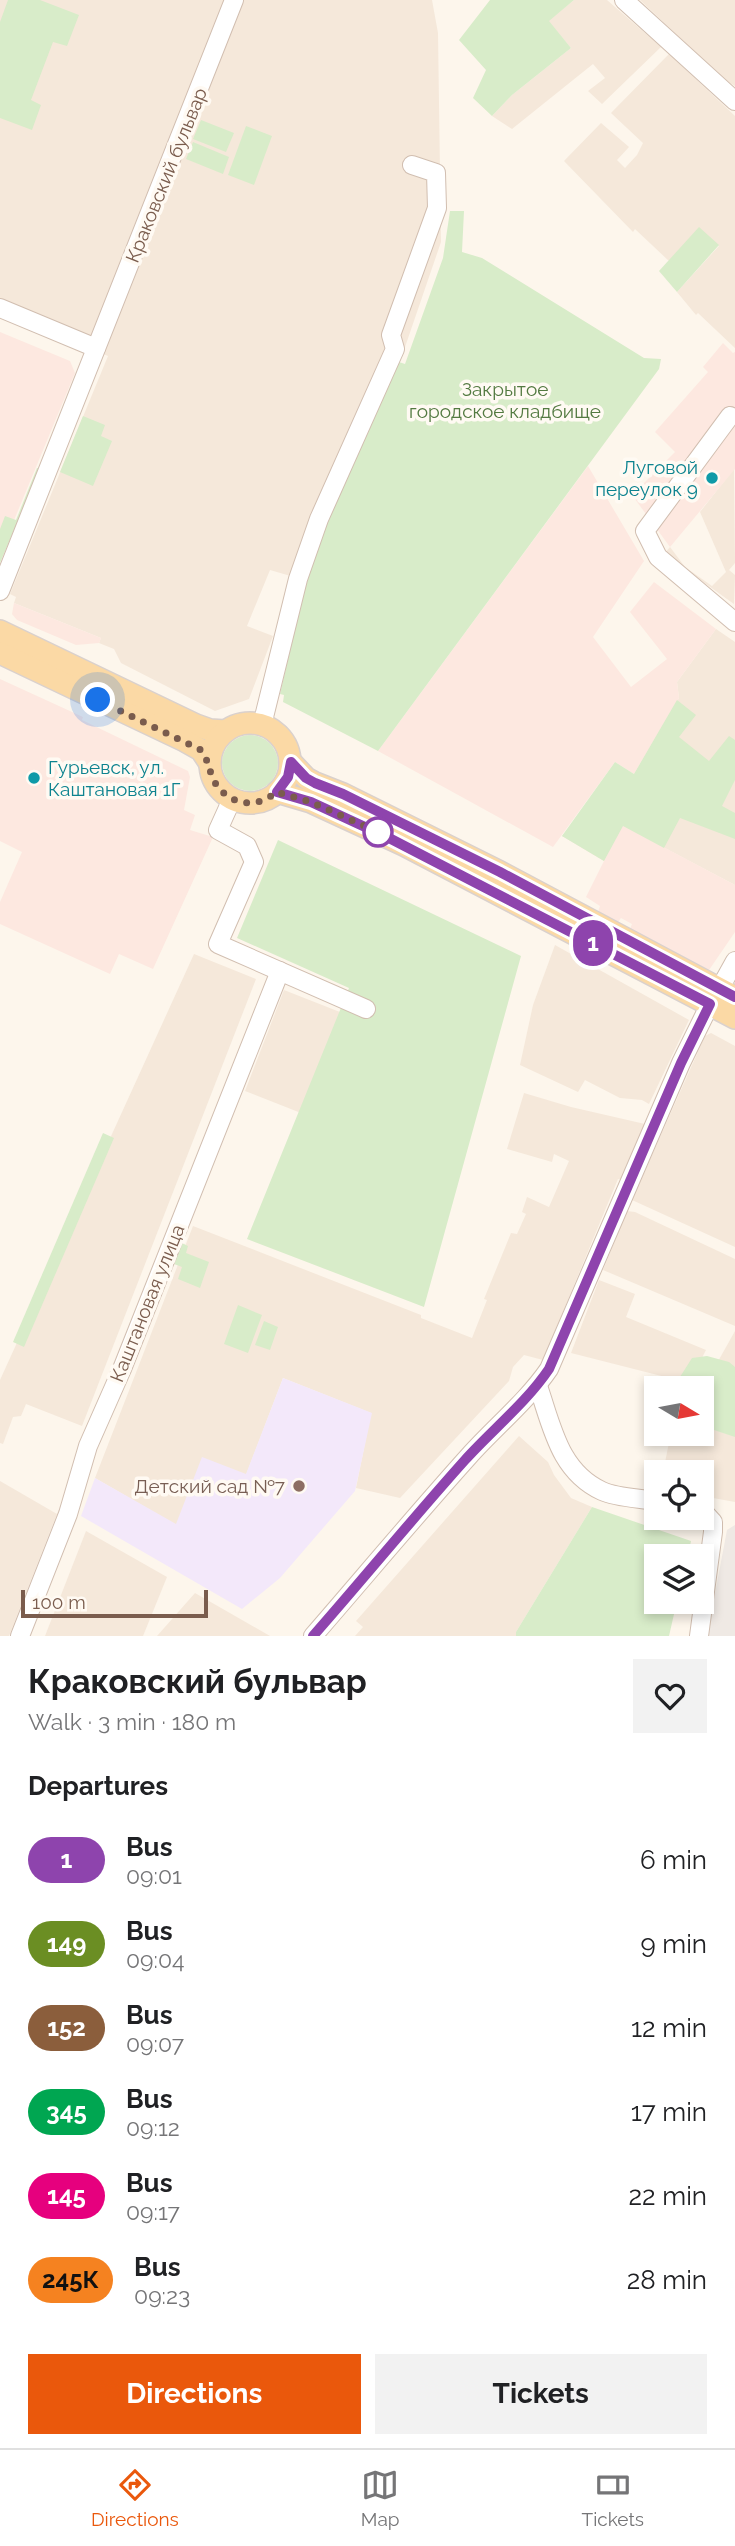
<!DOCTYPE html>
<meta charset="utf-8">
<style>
:root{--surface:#fff;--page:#f2f2f2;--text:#202124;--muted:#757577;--line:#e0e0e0;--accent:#ea580c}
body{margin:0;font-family:Raleway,sans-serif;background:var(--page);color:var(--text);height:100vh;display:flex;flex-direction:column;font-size:26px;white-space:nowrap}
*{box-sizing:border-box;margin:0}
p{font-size:23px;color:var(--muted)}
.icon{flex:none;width:38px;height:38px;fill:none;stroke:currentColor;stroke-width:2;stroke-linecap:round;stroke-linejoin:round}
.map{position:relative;height:1636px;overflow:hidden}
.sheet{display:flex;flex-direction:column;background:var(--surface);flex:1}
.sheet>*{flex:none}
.badge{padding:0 14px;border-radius:23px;font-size:24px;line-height:46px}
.needle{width:46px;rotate:100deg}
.tools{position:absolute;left:644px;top:1376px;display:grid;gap:14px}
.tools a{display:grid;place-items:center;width:70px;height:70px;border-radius:0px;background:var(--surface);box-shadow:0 4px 10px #0003;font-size:35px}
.scale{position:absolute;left:21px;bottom:18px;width:187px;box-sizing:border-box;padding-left:7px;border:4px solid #7a5c4d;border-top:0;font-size:19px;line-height:24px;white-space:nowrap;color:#7a5c4d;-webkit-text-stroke:5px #fffaf3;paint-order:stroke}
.you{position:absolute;width:35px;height:35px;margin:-18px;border:5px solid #fff;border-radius:50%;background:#1a73e8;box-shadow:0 0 0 10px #1a73e833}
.map>.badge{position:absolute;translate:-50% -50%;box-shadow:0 0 0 4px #fff}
h2{padding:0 28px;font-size:26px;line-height:63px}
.round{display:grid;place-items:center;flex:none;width:74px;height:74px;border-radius:0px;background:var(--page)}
.headline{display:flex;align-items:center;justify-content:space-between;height:119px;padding:0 28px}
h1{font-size:33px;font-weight:700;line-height:52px}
.cta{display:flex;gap:14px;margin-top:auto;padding:14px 28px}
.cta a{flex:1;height:80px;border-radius:0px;background:var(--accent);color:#fff;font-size:28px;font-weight:700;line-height:80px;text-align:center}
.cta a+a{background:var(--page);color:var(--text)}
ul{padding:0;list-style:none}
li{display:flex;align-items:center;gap:21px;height:84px;padding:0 28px}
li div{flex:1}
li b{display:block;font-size:26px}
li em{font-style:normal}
li .badge{min-width:77px;font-weight:700;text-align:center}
.menu{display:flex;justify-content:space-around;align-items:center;height:98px;border-top:2px solid var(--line);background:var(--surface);font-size:19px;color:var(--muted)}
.menu a{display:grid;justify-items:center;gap:4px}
.menu .on{color:var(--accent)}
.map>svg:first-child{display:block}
</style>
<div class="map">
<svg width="735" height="1636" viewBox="0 0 735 1636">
<rect width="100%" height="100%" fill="#fdf6ec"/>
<g fill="#f5e8da">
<path d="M0,0H432L438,33L441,242L404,350L294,577L270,570L247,626L273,636L249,699L215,711L121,663L114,649L99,643L101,638L14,603L16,597L10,594L108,356L0,309Z"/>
<path d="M574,0H607L661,47L602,104L588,91L605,78L593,64L512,129L492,116L512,95L571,48L548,21Z"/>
<path d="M640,0H735V86L725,80Z"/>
<path d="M669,54L735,116V348L698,313L696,315L677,292L719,246L699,228L669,261L635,229L633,232L564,161L601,123L629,147L617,160L625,168L637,155L643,143L611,113Z"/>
<path d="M734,469L735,563L729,570L735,575L734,604L664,554L670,547L685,567L712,586L726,572L700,512Z"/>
<path d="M716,629L735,642V885L623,826L604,861L562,836L634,774L679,698L677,682Z"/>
<path d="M555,945L689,1020L649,1104L642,1100L620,1098L585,1080L578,1092L520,1065L533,1005Z"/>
<path d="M194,954L256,979L82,1426L26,1404L21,1416L13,1417L3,1444L0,1443V1380Z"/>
<path d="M284,990L345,1014L306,1115L245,1091Z"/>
<path d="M711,1033L735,1046V1247L632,1200L705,1036Z"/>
<path d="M524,1093L571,1107L645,1124L622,1180L618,1179L543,1360L524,1355L513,1367L509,1381L400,1498L356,1488L371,1413L283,1378L246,1475L176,1525L95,1478L193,1226L421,1315V1318L472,1338L487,1300L484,1299L511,1233L517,1234L526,1214L522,1212L527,1197L549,1207L569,1161L554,1154L552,1162L507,1149Z"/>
<path d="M627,1211L635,1212L735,1259V1326L603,1270Z"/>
<path d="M599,1280L635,1294L626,1317L706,1350L689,1383L571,1353Z"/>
<path d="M735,1331V1394L702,1390Z"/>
<path d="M702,1426L735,1436V1502L702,1496V1472H663L671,1433H702Z"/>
<path d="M519,1436L548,1462L554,1475L571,1498L592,1507L516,1632V1636H355L363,1627L356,1621Z"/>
<path d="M0,1481L57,1514L9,1636H0Z"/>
<path d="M86,1531L167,1577L143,1636H45Z"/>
<path d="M195,1593L270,1636H157Z"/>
</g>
<g fill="#fde8e0">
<path d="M0,332L70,361L75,373L0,554Z"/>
<path d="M723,343L733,353L735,352V469L670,547L632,495L675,452L655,432L708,372L703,367Z"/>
<path d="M588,466L644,561L593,637L631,687L667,659L630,612L654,582L716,629L677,682L679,698L634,774L615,762L553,847L378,751Z"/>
<path d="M14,603L101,638L99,643L76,645L17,620L12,614Z"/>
<path d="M0,679L83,717L82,720L188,771L190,777L184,810L195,815L190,830L213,837L153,969L119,954L110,974L0,924V902L22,852L0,841Z"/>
<path d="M622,825L735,885V932L709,970L630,929L632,924L621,918L618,922L598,912L600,906L586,897Z"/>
</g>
<path fill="#efe9e4" d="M735,1525V1636H707L727,1530Z"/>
<path fill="#f3e8fa" d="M283,1378L372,1413L355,1491L280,1578L242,1609L81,1516L95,1478L176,1524L202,1457L246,1474Z"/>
<g fill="#d8ecc9">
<path d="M8,0H40L79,15L67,46L53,42L31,100L41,105L32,130L0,118V22Z"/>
<path d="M490,0H574L549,21L571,48L512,95L492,116L473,98L486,70L459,40Z"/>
<path d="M201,120L234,133L226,152L193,139Z"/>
<path d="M246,126L272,136L254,185L228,175Z"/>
<path d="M193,142L229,157L223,174L186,159Z"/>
<path d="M450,211H464L462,252L482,258L644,358L661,359L659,369L378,751L283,702L284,695L280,694L306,581L328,521L399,362L405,364L443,258Z"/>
<path d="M699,227L719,245L677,292L659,271Z"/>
<path d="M83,416L105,425L101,436L112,441L93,486L60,472Z"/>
<path d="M37,468H40L0,563V529L5,516L16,520Z"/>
<path d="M677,700L696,715L679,737L709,761L729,736L735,740V780L722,806L735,813V839L680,818L664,848L623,826L604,861L562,836L615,762L634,774Z"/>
<circle cx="250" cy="763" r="28"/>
<path d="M278,840L521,956L424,1307L247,1239L349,988L237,938Z"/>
<path d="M103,1133L114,1138L24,1347L13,1342Z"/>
<path d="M182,1243L188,1246L186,1253L209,1262L200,1288L178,1279L182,1267L174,1264Z"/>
<path d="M238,1305L262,1315L248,1353L224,1344Z"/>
<path d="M264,1321L278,1327L270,1350L255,1345Z"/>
<path d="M707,1356L729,1362L735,1367V1437L702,1426V1388H673L692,1358Z"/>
<path d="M592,1507L691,1541L688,1556H656V1601H677L669,1636H516V1632Z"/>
</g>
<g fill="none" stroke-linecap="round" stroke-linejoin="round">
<g stroke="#d1beb0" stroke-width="20">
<g id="minor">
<path d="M624,0L735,101"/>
<path d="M0,308L96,348"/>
<path d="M730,416L645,531L658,557L735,622"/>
<path d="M0,591L234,0"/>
<path d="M262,725L298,579L319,519L395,349L391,335L437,208L436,173L412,165"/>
<path d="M232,799L218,830L247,846L254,862L218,944L366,1009"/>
<path d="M720,988L735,961"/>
<path d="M538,1386C552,1426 559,1471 602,1491C617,1498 640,1498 656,1501"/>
<path d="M20,1636L68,1514L88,1446L122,1369L280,971"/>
<path d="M313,1636C365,1576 416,1515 469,1456C495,1427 527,1401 549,1369L681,1063L710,1004"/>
<path d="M699,1636L713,1532V1522L702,1510"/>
</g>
</g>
<g stroke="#dad1cd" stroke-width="24">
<g id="major">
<path d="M0,631L196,725L210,730L226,731"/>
<path d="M0,653L185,741L201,750L209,762"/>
<circle cx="250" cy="763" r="40"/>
<path d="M291,762L306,778L315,783L343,794L500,872L735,997"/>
<path d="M277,792L311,802L404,845L735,1018"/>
</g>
</g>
<use href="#minor" stroke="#fff" stroke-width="18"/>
<use href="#major" stroke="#fbd9a5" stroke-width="21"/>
</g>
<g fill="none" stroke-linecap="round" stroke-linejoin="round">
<g stroke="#fff" stroke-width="16">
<path id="line" d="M313,1636C364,1578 413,1518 465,1460C492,1430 526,1403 549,1369L681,1063L710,1004L391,839L311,802L277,792L288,777L291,762L306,778L315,783L343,794L500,872L735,997"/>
</g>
<use href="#line" stroke="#8e44ad" stroke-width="10"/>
<path stroke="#7a5c4d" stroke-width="7" stroke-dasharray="0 12.6" d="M98,700L201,750C208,760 208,766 212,776C218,794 238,806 257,802C264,801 271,796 277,792L311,802L378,832"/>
</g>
<g fill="#0f9aa8" stroke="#fffaf3" stroke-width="2.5">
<circle cx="712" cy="478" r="7"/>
<circle cx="34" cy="778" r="7"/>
</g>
<circle fill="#fff" stroke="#8e44ad" stroke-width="3.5" cx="378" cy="832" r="14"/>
<circle fill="#8d6e63" stroke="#fffaf3" stroke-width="2.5" cx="299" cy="1486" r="7"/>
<g text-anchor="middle" stroke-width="7" stroke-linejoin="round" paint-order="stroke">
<g font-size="19" fill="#7a5c4d" stroke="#fffaf3">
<text transform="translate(166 175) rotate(-68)" y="7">Краковский бульвар</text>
<text transform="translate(147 1303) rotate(-68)" y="7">Каштановая улица</text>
</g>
<g font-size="19" fill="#537a41" stroke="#fffaf3">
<text x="505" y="396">Закрытое<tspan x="505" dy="22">городское кладбище</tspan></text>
</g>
<g font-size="19" fill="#0d838f" stroke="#fffaf3" text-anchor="end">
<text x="698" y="474">Луговой<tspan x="698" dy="22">переулок 9</tspan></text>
<text x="48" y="774" text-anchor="start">Гурьевск, ул.<tspan x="48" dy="22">Каштановая 1Г</tspan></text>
</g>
<g font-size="19" fill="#785e54" stroke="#fffaf3" text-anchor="end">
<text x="285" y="1493">Детский сад №7</text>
</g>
</g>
</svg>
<div class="tools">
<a><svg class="needle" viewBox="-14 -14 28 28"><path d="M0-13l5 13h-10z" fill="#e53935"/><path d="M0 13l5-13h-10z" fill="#757577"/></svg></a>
<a><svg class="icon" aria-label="locate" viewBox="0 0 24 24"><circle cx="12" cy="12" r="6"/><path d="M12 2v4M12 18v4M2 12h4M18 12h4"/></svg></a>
<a><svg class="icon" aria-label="layers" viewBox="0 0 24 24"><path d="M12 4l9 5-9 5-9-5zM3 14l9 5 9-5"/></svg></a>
</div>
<div class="scale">100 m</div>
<div class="you" style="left:98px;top:700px"></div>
<b class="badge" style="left:593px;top:943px;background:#8e44ad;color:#fff">1</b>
</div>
<section class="sheet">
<div class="headline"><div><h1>Краковский бульвар</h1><p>Walk · 3 min · 180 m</p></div><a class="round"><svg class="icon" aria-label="heart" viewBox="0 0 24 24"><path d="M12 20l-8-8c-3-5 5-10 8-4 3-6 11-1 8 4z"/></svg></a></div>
<h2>Departures</h2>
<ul>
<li><span class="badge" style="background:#8e44ad;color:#fff">1</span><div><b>Bus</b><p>09:01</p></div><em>6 min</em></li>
<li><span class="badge" style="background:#6b8e23;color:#fff">149</span><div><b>Bus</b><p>09:04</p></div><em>9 min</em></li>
<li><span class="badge" style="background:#8b5e3c;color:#fff">152</span><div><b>Bus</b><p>09:07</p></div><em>12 min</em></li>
<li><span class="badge" style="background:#00a651;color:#fff">345</span><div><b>Bus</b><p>09:12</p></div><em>17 min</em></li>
<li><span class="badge" style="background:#e6007e;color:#fff">145</span><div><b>Bus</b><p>09:17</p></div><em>22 min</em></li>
<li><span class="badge" style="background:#f58220;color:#111">245К</span><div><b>Bus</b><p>09:23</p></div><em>28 min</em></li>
</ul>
<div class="cta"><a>Directions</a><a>Tickets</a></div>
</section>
<nav class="menu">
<a class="on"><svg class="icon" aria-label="directions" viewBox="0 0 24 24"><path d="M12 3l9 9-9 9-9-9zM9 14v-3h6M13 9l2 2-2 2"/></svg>Directions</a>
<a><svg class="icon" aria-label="map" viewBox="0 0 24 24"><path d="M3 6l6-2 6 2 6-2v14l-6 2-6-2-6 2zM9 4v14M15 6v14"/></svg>Map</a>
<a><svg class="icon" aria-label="tickets" viewBox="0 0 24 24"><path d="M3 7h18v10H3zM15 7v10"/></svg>Tickets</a>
</nav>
